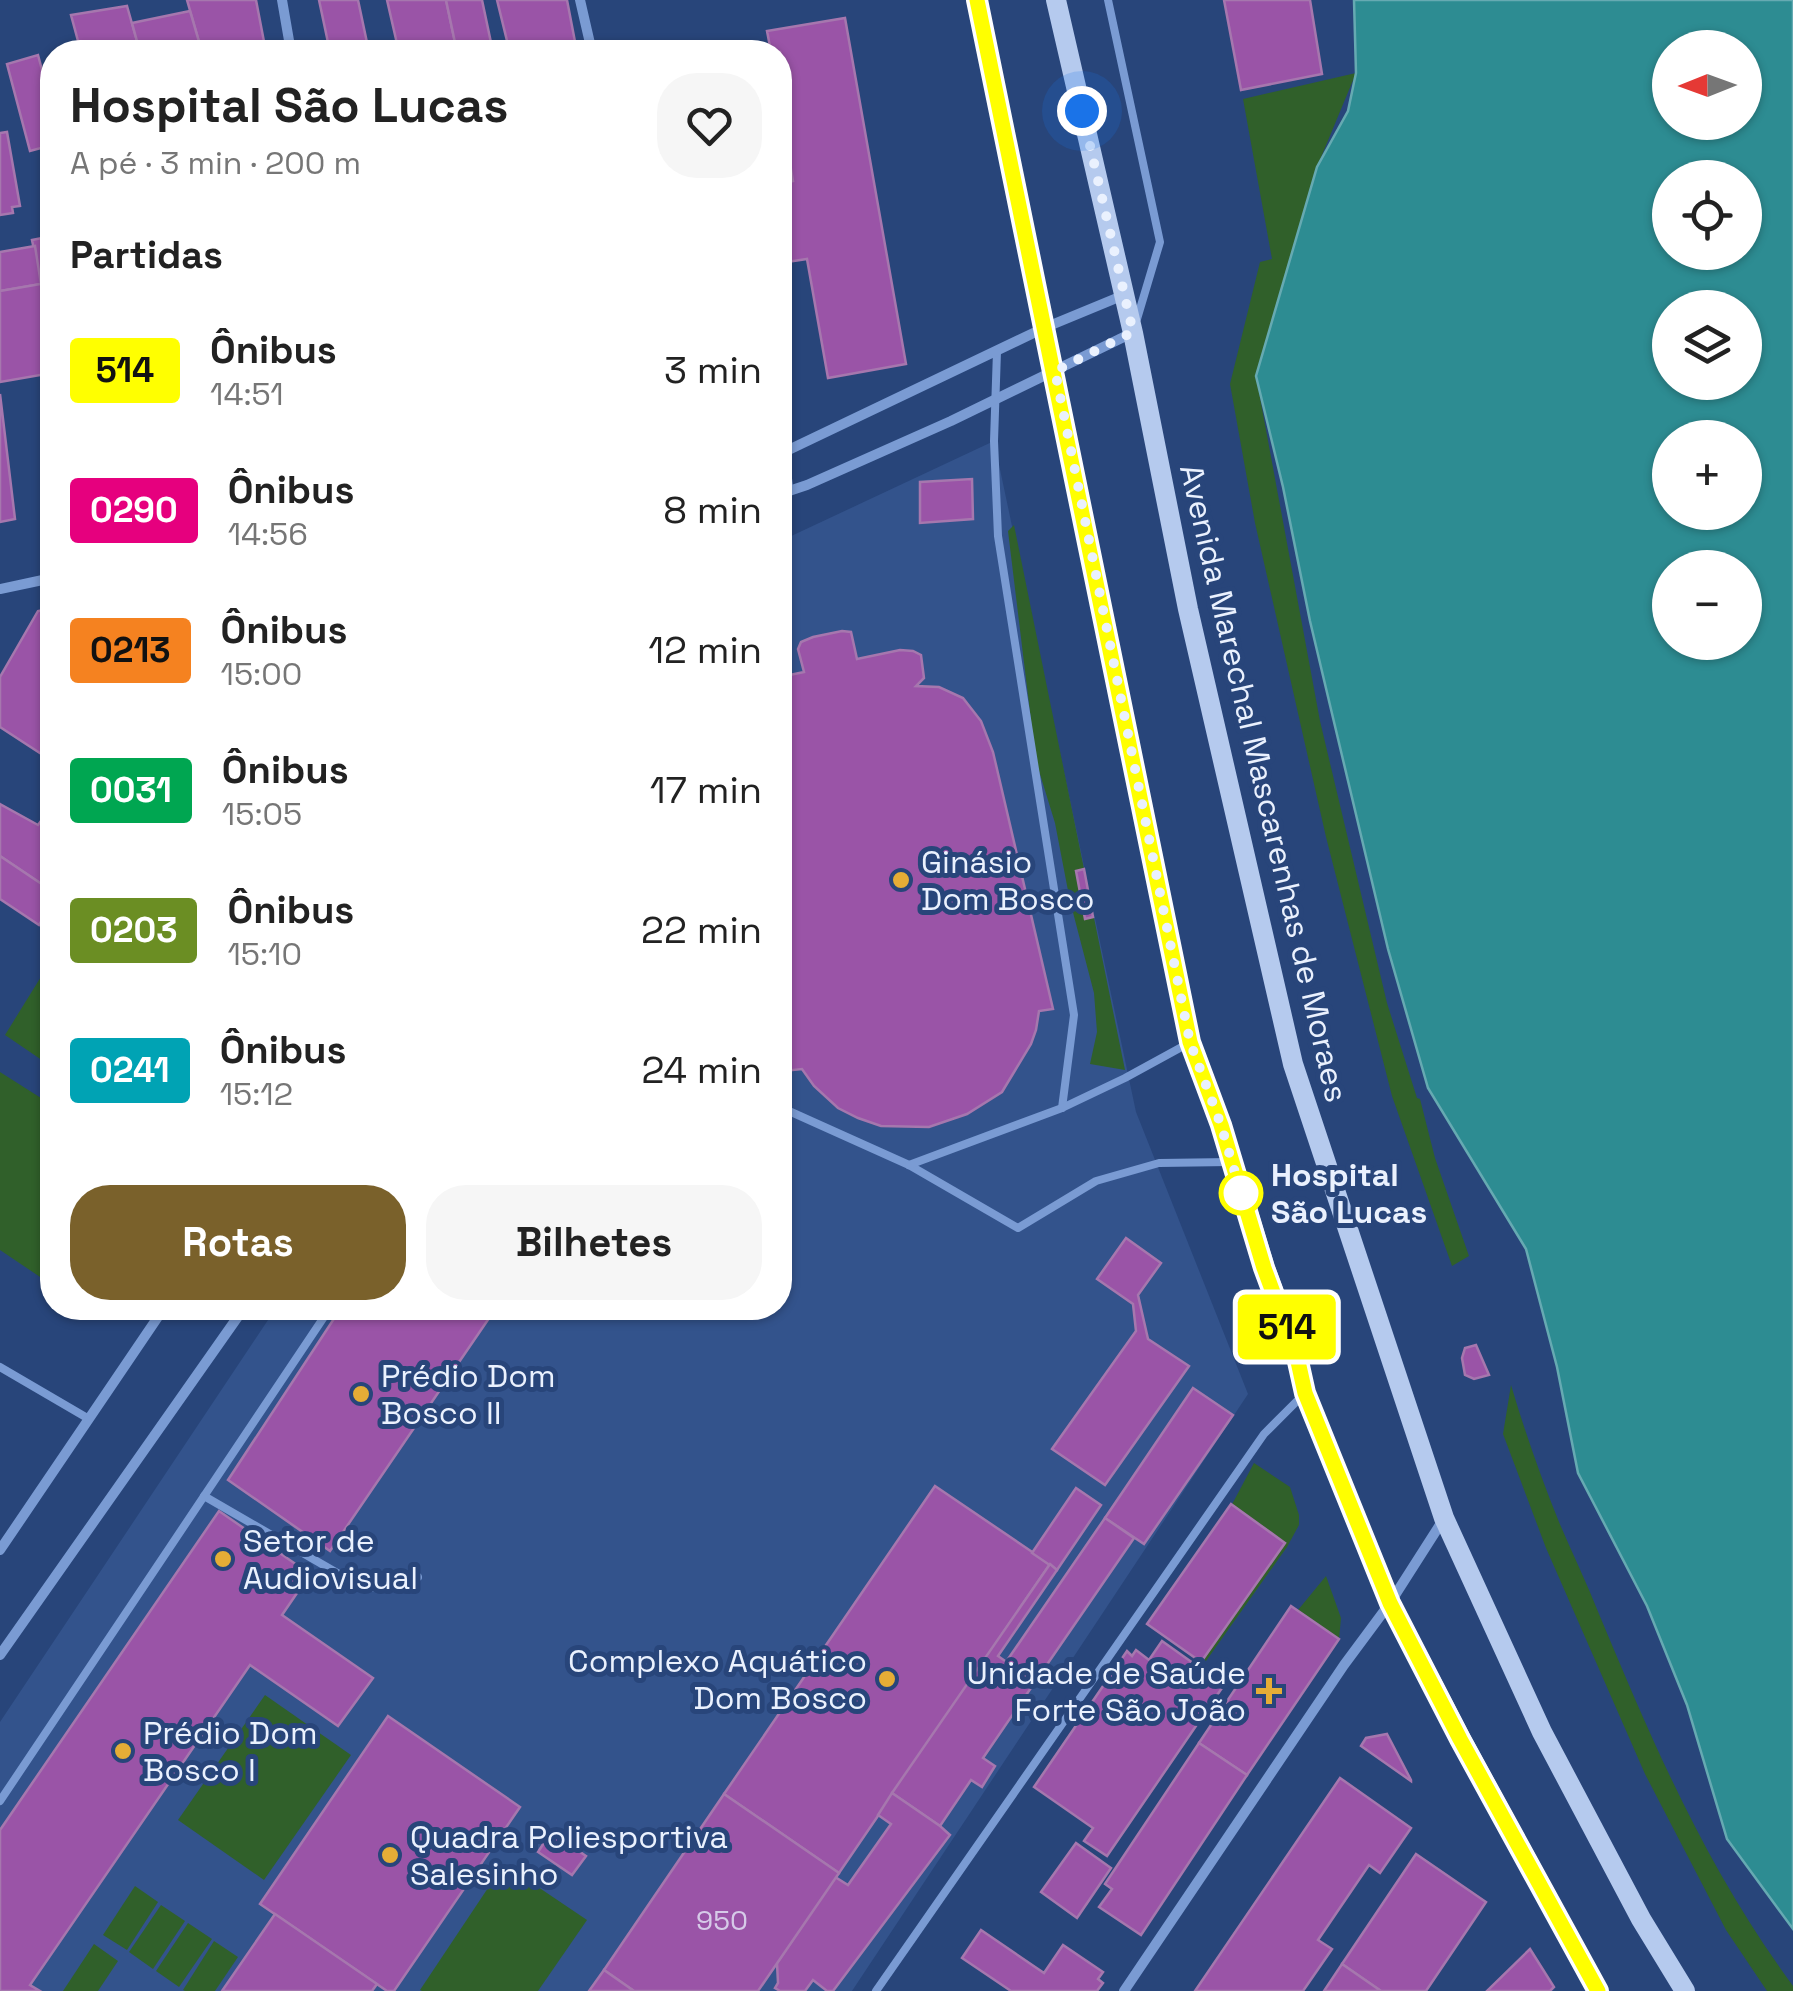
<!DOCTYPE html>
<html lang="pt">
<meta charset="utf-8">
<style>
:root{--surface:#fff;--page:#f6f6f6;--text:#222;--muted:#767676;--accent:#7a612b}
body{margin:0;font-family:"Space Grotesk",sans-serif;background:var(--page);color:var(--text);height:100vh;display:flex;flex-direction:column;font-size:38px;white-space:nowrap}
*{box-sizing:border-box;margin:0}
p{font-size:32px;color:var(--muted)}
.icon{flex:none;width:55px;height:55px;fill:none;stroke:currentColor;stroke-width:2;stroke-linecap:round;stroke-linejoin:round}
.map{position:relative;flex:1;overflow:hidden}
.panel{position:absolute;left:40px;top:40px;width:752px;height:1280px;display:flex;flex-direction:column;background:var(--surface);border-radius:40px;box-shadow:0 2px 8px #0004}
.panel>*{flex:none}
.badge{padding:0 20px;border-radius:8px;font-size:35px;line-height:65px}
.needle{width:65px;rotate:269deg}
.tools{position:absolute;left:1652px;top:30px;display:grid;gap:20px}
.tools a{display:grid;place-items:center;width:110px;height:110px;border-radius:50%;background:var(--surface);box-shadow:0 2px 8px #0004;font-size:50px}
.you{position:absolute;width:50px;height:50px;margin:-25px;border:8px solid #fff;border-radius:50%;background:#1a73e8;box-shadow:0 0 0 15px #1a73e833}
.map>.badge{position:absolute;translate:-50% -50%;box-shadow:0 0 0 5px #fff}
h2{padding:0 30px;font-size:38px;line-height:90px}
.round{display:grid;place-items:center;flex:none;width:105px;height:105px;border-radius:40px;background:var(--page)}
.overview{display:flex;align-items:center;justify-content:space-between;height:170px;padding:0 30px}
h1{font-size:48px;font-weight:700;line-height:75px}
.cta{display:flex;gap:20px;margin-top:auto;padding:20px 30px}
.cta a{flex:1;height:115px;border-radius:40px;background:var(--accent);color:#fff;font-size:40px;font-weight:700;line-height:115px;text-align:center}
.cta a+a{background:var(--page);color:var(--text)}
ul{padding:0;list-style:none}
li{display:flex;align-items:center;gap:30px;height:140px;padding:0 30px}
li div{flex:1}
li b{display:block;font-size:38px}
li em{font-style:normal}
li .badge{min-width:110px;font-weight:700;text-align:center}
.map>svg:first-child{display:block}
</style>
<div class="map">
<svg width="1793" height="1991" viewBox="0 0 1793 1991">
<rect width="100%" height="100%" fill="#28457a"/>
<path fill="#33538c" d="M994,441L1136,1112L1248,1394L852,1991H0V1722L276,1308H780V549L787,538Z"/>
<g fill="#30602a">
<path d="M1356,73L1317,167L1256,376L1320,721L1387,1003L1417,1098L1420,1099L1435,1158L1469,1256L1452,1266L1392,1096L1326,837L1255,523L1230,384L1260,262L1272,259L1243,99Z"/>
<path d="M1014,525L1125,1070L1090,1064L1097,1032L1094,993L1070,901L1055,823L1036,761L1008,531Z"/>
<path d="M52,959V1067L5,1035Z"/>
<path d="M0,1072L52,1105V1285L0,1250Z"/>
<path d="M1511,1385C1525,1432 1541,1478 1559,1522C1572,1553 1587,1583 1599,1614C1655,1748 1706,1867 1793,1986V1991H1767L1726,1930L1645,1774L1546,1548L1503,1434Z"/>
<path d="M1254,1463L1290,1487L1299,1515V1525L1287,1547L1206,1661L1203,1659L1229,1510Z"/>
<path d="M1326,1576L1341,1618L1339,1639L1298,1610Z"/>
<path d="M265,1695L351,1755L264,1880L178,1820Z"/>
<path d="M504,1864L587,1920L538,1991H422L420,1990Z"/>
<path d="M135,1886L158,1902L127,1950L103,1935Z"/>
<path d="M161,1905L185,1921L153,1969L129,1952Z"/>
<path d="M188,1923L212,1939L179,1987L156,1971Z"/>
<path d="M214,1941L238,1957L215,1991H185L183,1990Z"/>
<path d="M94,1944L118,1961L98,1991H63Z"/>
</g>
<path fill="#2d8c92" stroke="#66aab2" stroke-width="2.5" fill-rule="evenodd" d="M1354,0H1793V1929L1727,1839L1687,1705L1647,1606L1578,1473L1557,1367L1526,1249L1428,1088L1388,949L1310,621L1283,487L1256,376L1317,167L1348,111L1356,73ZM1670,48H1745V122H1670ZM1670,178H1745V252H1670ZM1670,308H1745V382H1670ZM1670,438H1745V512H1670ZM1670,568H1745V642H1670Z"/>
<g fill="#9a54a7" stroke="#a677ae" stroke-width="2.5">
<path d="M187,0H256L266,52H202Z"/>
<path d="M319,0H358L369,52H330Z"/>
<path d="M387,0H446L457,52H391L390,50L398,48Z"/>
<path d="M446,0H482L493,52L500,51V52H457Z"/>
<path d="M497,0H567L577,52H500V51L509,49Z"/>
<path d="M1224,0H1310L1322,74L1241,90Z"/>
<path d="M127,6L140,52H81L71,15Z"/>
<path d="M190,11L202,52H140L132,23Z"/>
<path d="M845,18L906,364L828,378L807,259L780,263V184L793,181L780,105V52H771L767,31Z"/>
<path d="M38,55L42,70L52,67V145L30,151L7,64Z"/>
<path d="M7,132L20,206L12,207L13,213L0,215V133Z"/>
<path d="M52,236V282L41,284L32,240Z"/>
<path d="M35,246L41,284L0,291V252Z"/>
<path d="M52,282V373L0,382V291Z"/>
<path d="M0,394L15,519L0,522Z"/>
<path d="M972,479L973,519L920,523V482Z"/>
<path d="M52,608V747L46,757L0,727V677L38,611Z"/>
<path d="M842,631L851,632L857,659L900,650L913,651L921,655L924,678L916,686L939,687L963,698L981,721L993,752L1053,1009L1039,1011L1036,1030L1031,1044L1002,1092L967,1114L929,1127L881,1126L858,1118L838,1108L814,1086L802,1069L784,1071L780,1050V677L804,672L798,649L801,642L813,637Z"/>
<path d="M0,804L38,825L50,809L52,811V891L0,856Z"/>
<path d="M0,856L52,891V904L39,925L0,899Z"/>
<path d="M1084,869L1093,917L1085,919L1076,871Z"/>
<path d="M1126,1238L1161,1263L1138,1295L1148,1339L1189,1366L1105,1485L1052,1449L1136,1331L1133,1304L1097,1279Z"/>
<path d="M341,1308H496L330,1551L228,1480Z"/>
<path d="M1476,1345L1489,1375L1474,1379L1465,1375L1462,1358L1465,1348Z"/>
<path d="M1193,1388L1233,1415L1144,1544L1105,1518Z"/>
<path d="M935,1486L1050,1564L839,1873L724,1794Z"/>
<path d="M1076,1488L1101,1505L1057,1570L1032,1553Z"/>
<path d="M1231,1504L1285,1543L1201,1662L1147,1624Z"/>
<path d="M219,1511L310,1574L282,1615L373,1678L338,1726L250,1665L30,1985L40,1991H0V1830Z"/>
<path d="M1105,1518L1134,1538L1035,1682L1006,1662Z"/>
<path d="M1050,1564L1057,1570L998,1656L1035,1682L983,1758L995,1766L982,1787L971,1780L940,1826L892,1793Z"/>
<path d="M1291,1606L1339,1639L1247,1775L1199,1743Z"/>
<path d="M1162,1641L1224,1685L1107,1856L1084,1841L1093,1828L1034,1787L1127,1651L1132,1656L1136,1650L1149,1660Z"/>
<path d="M388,1716L520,1807L394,1991H387L260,1904Z"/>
<path d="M1387,1734L1411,1780V1781L1361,1746L1366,1738Z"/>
<path d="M1199,1743L1247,1775L1141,1935L1099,1907L1112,1889L1105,1884Z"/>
<path d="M1340,1778L1411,1828L1380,1873L1369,1865L1318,1940L1332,1949L1303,1991H1195Z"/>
<path d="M892,1793L940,1826L950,1835L833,1991H827L813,1980L805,1991H780L775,1988L778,1983L777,1963L835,1877L848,1885L891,1824L878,1815Z"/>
<path d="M724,1794L839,1873L758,1991H634L604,1970Z"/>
<path d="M551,1832L586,1856L572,1875L538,1852Z"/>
<path d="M1076,1843L1111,1868L1077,1918L1041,1892Z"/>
<path d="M1416,1854L1486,1902L1426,1991H1381L1342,1964Z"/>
<path d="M275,1914L377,1984L372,1991H222Z"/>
<path d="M981,1930L1044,1973L1063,1945L1103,1972L1098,1979L1103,1983L1097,1991H1011L962,1958Z"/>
<path d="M1530,1949L1554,1987L1550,1991H1487Z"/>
<path d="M1342,1964L1381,1991H1324Z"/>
<path d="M604,1970L634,1991H589Z"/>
</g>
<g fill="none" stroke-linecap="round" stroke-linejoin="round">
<g stroke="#7a9bd3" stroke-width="8">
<path d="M1108,0L1160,242L1137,319"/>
<path d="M997,351L994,441L998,536L1074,1015L1062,1108"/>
<path d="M780,1107L909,1165L1018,1228L1096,1181L1159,1163L1230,1162"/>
<path d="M909,1165L1062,1108L1125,1078L1189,1043"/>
<path d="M0,1367L89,1419"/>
<path d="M204,1496L365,1589L418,1577"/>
<path d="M0,1801L330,1308"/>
<path d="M876,1991L1264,1434L1304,1394"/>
</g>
<g stroke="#7a9bd3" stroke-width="10">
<path d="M282,0L291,52"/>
<path d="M580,0L592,52"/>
<path d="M780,454L1044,328L1124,295"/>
<path d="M780,459C789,478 792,494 780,512"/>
<path d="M789,491L807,485L951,421L1132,333"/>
<path d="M0,589L52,578"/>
<path d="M0,1550L164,1308"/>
<path d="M0,1655L244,1308"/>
<path d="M1124,1991L1344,1665L1390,1603L1443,1520"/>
</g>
<g stroke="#b5caee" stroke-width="20">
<path d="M977,0L1190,1042L1221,1125L1265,1268L1297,1357L1305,1393L1390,1603L1461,1739L1598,1991"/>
<path d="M1056,0L1133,333L1188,609L1293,1064L1444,1518L1542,1732L1641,1919L1685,1991"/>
</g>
</g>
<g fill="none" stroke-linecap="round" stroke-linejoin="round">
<g stroke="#fff" stroke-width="22">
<path id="line" d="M977,0L1190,1042L1221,1125L1264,1268L1297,1357L1305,1393L1390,1603L1460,1739L1598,1991"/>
</g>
<use href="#line" stroke="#ff0" stroke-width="15"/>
<path stroke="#eaf1fe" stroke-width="10" stroke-dasharray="0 18" d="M1082,111L1133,332L1055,371L1190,1042L1221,1125L1241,1193"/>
</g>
<g fill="#e5ad36" stroke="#28457a" stroke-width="4">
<circle cx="901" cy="880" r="10"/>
<circle cx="361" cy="1394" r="10"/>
<circle cx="223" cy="1559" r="10"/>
<circle cx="887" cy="1679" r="10"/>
<path d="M1264 1676h10v10h10v10h-10v10h-10v-10h-10v-10h10z"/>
<circle cx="123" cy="1751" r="10"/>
<circle cx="390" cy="1855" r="10"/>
</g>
<circle fill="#fff" stroke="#ff0" stroke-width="5" cx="1241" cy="1193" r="20"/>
<g text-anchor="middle" stroke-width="10" stroke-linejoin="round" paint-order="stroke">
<g font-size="28" fill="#d6cae8">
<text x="722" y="1930">950</text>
</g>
<g font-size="32" fill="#eaf1fe" stroke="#28457a">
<text transform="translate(1264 783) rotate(77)" y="11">Avenida Marechal Mascarenhas de Moraes</text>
</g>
<g font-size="32" fill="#eaf1fe" stroke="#28457a" text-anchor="start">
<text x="921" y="873">Ginásio<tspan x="921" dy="37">Dom Bosco</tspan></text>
<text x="381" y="1387">Prédio Dom<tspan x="381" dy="37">Bosco II</tspan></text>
<text x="243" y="1552">Setor de<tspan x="243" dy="37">Audiovisual</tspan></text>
<text x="867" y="1672" text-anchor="end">Complexo Aquático<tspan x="867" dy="37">Dom Bosco</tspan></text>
<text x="1246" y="1684" text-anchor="end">Unidade de Saúde<tspan x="1246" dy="37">Forte São João</tspan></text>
<text x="143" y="1744">Prédio Dom<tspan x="143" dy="37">Bosco I</tspan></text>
<text x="410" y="1848">Quadra Poliesportiva<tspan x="410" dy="37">Salesinho</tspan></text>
</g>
<g font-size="32" font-weight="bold" fill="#eaf1fe" stroke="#28457a" text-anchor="start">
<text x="1271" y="1186">Hospital<tspan x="1271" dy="37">São Lucas</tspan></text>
</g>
</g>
</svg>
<div class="tools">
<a><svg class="needle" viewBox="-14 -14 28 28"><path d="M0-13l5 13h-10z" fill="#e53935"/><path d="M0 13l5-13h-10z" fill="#767676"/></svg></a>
<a><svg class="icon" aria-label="locate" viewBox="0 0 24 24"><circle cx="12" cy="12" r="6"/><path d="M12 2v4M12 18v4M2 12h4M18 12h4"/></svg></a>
<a><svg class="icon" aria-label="layers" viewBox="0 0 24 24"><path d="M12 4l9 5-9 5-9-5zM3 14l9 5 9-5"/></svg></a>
<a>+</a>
<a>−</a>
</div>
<div class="you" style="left:1082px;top:111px"></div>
<b class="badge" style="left:1287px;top:1327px;background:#ff0;color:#111">514</b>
<section class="panel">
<div class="overview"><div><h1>Hospital São Lucas</h1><p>A pé · 3 min · 200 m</p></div><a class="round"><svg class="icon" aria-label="heart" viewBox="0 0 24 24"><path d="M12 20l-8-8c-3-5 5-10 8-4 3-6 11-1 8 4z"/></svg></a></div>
<h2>Partidas</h2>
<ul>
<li><span class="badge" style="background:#ff0;color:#111">514</span><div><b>Ônibus</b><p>14:51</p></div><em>3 min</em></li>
<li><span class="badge" style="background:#e6007e;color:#fff">0290</span><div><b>Ônibus</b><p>14:56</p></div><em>8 min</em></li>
<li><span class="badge" style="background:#f58220;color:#111">0213</span><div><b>Ônibus</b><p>15:00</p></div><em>12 min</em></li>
<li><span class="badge" style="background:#00a651;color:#fff">0031</span><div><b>Ônibus</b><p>15:05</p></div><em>17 min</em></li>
<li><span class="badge" style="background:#6b8e23;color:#fff">0203</span><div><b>Ônibus</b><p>15:10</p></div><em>22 min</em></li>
<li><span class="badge" style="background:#00a3b4;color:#fff">0241</span><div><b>Ônibus</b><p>15:12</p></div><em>24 min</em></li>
</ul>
<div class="cta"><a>Rotas</a><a>Bilhetes</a></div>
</section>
</div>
